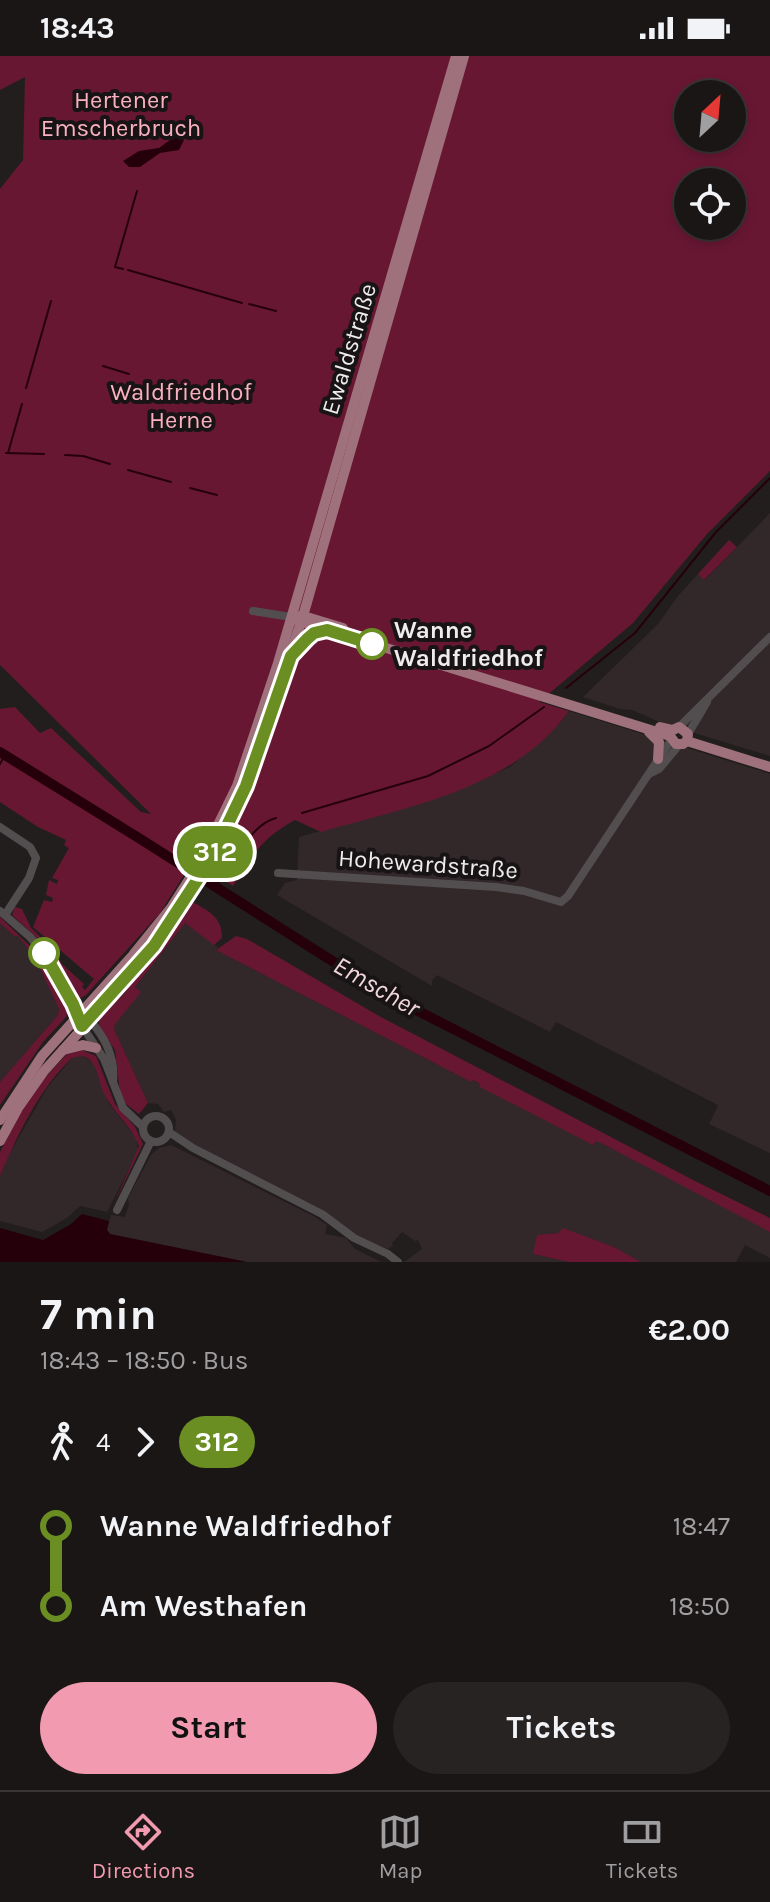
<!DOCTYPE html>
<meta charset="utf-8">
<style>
:root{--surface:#1a1616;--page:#272323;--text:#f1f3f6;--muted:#9f9fa1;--line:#383535;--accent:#f29aaf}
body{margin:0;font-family:Karla,sans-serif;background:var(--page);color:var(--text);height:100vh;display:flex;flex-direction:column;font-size:30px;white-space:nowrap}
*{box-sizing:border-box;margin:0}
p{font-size:26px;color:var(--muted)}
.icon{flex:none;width:44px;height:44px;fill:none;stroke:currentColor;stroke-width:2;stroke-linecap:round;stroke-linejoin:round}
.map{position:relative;height:1206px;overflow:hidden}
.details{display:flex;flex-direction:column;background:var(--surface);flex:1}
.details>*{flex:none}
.badge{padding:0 16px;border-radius:26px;font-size:28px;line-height:52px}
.needle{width:52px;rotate:26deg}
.tools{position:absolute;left:674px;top:24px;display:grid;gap:16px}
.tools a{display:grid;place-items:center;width:72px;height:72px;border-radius:50%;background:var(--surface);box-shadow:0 4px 12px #0003,0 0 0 2px var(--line);font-size:40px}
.map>.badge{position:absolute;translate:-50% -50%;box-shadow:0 0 0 4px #fff}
.legs{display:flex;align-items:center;gap:12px;height:88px;padding:0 40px;font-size:26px}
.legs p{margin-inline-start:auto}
.head{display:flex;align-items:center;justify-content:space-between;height:136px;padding:0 40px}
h1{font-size:44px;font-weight:700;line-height:60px}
.button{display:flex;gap:16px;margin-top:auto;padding:16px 40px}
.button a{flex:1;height:92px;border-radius:48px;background:var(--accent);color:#111;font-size:32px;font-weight:700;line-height:92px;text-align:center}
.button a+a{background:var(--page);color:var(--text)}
ul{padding:0 40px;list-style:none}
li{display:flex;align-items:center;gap:28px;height:80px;font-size:30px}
li i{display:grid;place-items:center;width:12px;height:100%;margin:0 10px;background:currentColor}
li i::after{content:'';width:20px;height:20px;margin:-10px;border:6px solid;border-radius:50%;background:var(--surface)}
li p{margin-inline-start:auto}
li:first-child i{background:linear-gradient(#0000 50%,currentColor 0)}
li:last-child i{background:linear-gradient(currentColor 50%,#0000 0)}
.status{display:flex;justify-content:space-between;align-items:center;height:56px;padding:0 40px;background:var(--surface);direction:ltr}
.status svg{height:22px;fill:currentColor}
.tab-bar{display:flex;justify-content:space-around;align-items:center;height:112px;border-top:2px solid var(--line);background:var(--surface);font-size:22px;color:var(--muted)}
.tab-bar a{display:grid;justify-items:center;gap:4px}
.tab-bar .on{color:var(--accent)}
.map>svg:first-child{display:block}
</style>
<div class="status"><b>18:43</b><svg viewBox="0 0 49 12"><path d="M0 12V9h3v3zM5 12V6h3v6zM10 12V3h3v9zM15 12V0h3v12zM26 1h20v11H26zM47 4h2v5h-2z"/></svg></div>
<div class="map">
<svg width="770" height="1206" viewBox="0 0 770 1206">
<rect width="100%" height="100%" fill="#221e1e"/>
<g fill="#32282a">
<path d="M770,457V700L662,667L632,654L620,653L583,641L658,568L678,540L698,518L705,524Z"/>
<path d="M569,655L770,718V1097L709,1068L718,1050L716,1048L556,966L550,976L437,919L432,925V930L277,839L285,827L297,824L299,781L441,741L510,711L561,666Z"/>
<path d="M0,867L14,880H18L34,900L59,953L58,959L0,1026Z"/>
<path d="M185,867L218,891L216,894L471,1026L472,1024L594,1089L596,1084L603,1088L761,1170L770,1176V1202L745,1189L736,1206H641L614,1191L563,1173L558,1177L542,1179L533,1198L569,1206H404L422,1193L418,1184L415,1185L402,1176L392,1187L393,1190L388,1193L358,1181L323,1154L190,1086L175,1075L176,1064L171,1054L164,1056L158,1048L148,1047L114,973L116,966L140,936L135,931Z"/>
<path d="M83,1000L94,1008L109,1048L137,1083L138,1095L107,1156L80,1150L67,1162L42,1176L0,1165V1120L10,1097L47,1032L73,1001Z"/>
<path d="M171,1089L315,1161L327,1169L325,1178L346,1182L355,1193L381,1206H247L110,1178L107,1174L111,1159L125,1161L129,1149L128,1142L151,1099L159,1092Z"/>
</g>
<g fill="#681733" fill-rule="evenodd">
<path d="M0,0H770V415L707,478L633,567L539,646L569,655C513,733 408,751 321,776L295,764C263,781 251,800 233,830L211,816L218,804L201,792L160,857L86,939L81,942L74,936L47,891L12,859L15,851L22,853L31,872L55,895L62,908L84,928L82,931L85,934L94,923L33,871L44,844L52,846L53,842L46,839L49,824L57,828L58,824L52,822L69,792L64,789L66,784L38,771L0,746V653L15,651L40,677L51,672L141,756L151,758L0,609V133L23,104L25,21L0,34ZM688,38H732V82H688ZM688,126H732V170H688Z"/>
<path d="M729,484L737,491L704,524L698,518Z"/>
<path d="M191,845C208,855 222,860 222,882L214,889L185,867L135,931L141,936L115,968L114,973L148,1047L139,1058L126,1048L120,1037L115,994L99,971V962L124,938Z"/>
<path d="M0,861L35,895L68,955L66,961L43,986L0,1049V1026L58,959L59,953L34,900L18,880H14L0,867Z"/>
<path d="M236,880L247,883L379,960L695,1125L770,1162V1176L603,1088L596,1085L593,1089L480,1031V1028L473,1024L471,1026L216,894Z"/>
<path d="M82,994L96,1000L115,1048L135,1071L143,1088L113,1150L139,1090C132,1070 113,1057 104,1037C97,1024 99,1006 83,1000L72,1002C39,1033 18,1078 0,1120V1096L25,1049L39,1028L67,998Z"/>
<path d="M563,1172L614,1191L641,1206H569L533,1198L537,1179L558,1177Z"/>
</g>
<g fill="#25000b">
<path d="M174,81L184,84L179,94L160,97L140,111H129L123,105L139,95L159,92Z"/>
<path d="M82,1158L109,1165L107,1174L110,1178L247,1206H0V1172L43,1184L71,1168Z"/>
</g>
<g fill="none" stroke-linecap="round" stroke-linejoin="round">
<g stroke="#25000b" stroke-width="2">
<path d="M123,213L115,211L137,135"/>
<path d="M128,214L242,247"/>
<path d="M249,248L276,255"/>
<path d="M103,310L129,318"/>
<path d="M165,328L191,336"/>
<path d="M26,332L51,245"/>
<path d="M215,343L233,348"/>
<path d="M6,397L44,398"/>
<path d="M8,397L22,348"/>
<path d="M65,399L83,400L110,408"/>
<path d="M128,414L171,426"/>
<path d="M190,432L217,439"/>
<path d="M566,632L635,577L716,476L770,422"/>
<path d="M0,708L5,699"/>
<path d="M302,757L428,720L489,690L544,651"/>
<path d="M215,830C237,811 246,770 276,762"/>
</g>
<path stroke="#25000b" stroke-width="10" d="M0,696L142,784L381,936L770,1135"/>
<g stroke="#524e4f" stroke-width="8">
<path d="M253,555L291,561"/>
<path d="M679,671L770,581"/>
<path d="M688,678L707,646"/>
<path d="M651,717L659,713L679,689"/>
<path d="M0,771L30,791L36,802L29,822L5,859"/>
<path d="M278,817L496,831L524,835L561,846L568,840L671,684"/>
<path d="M0,855L30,881L44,897L73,948L76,961L104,1003L123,1052L143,1071"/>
<path d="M77,952C99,971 116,996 113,1026"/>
<circle cx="156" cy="1073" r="13"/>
<path d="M169,1076L193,1092L322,1158L354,1182L388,1198L398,1206"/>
<path d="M117,1154L151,1085"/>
</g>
<g stroke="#9f717c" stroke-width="10">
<path d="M297,560L310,562L343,572"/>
<path d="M296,564L670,680L676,688H683L687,685L770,711"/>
<path d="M293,597L314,577L325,575"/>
<path d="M660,671L673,674L679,671L688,678L687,685"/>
<path d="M649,676L659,686L658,703"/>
<path d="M63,994L83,989L96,992"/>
<path d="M0,1064L42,1000L133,899L171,852L199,808L237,730L278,607L456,0"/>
<path d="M0,1085L18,1052L44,1015L136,913L171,867L206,812L230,768L246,730L303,560L464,0"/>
</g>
</g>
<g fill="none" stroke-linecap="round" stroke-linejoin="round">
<g stroke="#fff" stroke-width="18">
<path id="line-1" d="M44,897L73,948L82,970L154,890L211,803L246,730L291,600L307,583L314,577L327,574L372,588"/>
</g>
<use href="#line-1" stroke="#6b8e23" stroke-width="12"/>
</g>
<g fill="#fff" stroke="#6b8e23" stroke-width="4">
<circle cx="372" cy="588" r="14"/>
<circle cx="44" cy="897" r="14"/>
</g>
<g text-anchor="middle" stroke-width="8" stroke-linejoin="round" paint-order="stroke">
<g font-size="24" fill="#fab0c1" stroke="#181415">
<text x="121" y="52">Hertener<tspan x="121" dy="28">Emscherbruch</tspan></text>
<text x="181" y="344">Waldfriedhof<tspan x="181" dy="28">Herne</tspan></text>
</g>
<g font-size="24" fill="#efeced" stroke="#181415">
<text transform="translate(349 293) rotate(-73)" y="8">Ewaldstraße</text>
<text transform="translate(428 808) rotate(4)" y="8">Hohewardstraße</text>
</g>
<g font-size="24" font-weight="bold" fill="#efeced" stroke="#181415" text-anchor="start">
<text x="394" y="582">Wanne<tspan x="394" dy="28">Waldfriedhof</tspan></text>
</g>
<g font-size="26" font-style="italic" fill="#f2d8dd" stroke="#181415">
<text transform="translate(377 930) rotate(30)" y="9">Emscher</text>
</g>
</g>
</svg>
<div class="tools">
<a><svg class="needle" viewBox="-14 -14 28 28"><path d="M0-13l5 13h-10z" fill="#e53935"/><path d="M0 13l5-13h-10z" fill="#9f9fa1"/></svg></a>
<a><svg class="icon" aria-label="locate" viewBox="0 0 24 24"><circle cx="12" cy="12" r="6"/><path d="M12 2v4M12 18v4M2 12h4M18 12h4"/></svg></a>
</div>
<b class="badge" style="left:215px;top:796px;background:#6b8e23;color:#fff">312</b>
</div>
<section class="details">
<div class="head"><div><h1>7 min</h1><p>18:43 – 18:50 · Bus</p></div><b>€2.00</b></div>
<div class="legs"><svg class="icon" aria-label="walk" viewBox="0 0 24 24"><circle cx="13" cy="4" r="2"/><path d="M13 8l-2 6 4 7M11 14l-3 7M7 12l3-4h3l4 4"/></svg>4<svg class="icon" aria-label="forward" viewBox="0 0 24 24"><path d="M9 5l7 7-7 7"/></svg><b class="badge" style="background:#6b8e23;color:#fff">312</b></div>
<ul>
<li><i style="color:#6b8e23"></i><b>Wanne Waldfriedhof</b><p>18:47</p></li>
<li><i style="color:#6b8e23"></i><b>Am Westhafen</b><p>18:50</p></li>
</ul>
<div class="button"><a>Start</a><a>Tickets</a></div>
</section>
<nav class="tab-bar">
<a class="on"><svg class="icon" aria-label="directions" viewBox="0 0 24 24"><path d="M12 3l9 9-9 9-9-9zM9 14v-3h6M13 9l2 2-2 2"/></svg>Directions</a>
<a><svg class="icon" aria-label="map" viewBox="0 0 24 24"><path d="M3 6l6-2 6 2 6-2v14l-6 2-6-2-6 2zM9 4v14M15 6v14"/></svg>Map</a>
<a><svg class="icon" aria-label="tickets" viewBox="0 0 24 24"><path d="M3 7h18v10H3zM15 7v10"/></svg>Tickets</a>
</nav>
